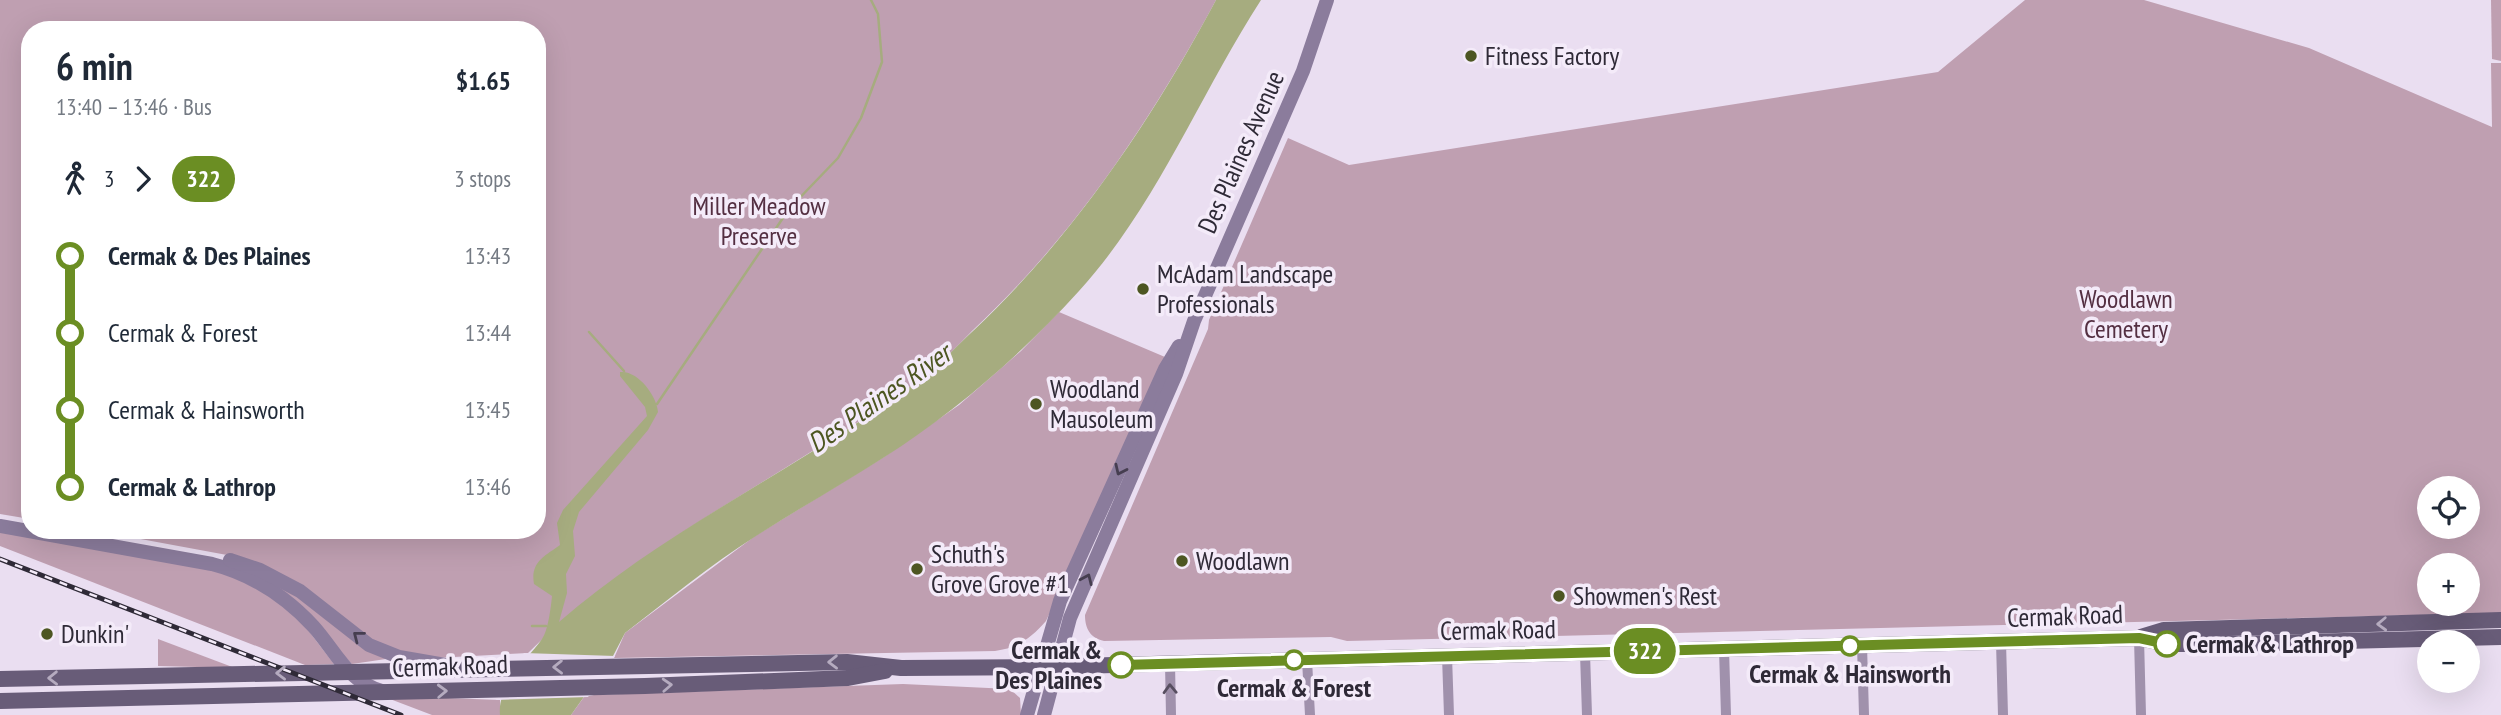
<!DOCTYPE html>
<meta charset="utf-8">
<style>
:root{--surface:#fff;--page:#f6f6f7;--text:#1f2937;--muted:#747a83}
body{margin:0;font-family:"PT Sans Narrow",sans-serif;background:var(--page);color:var(--text);height:100vh;display:flex;flex-direction:column;font-size:26px;white-space:nowrap}
*{box-sizing:border-box;margin:0}
p{font-size:23px;color:var(--muted)}
.icon{flex:none;width:38px;height:38px;fill:none;stroke:currentColor;stroke-width:2;stroke-linecap:round;stroke-linejoin:round}
.map{position:relative;flex:1;overflow:hidden}
.sheet{position:absolute;left:21px;top:21px;width:525px;height:518px;display:flex;flex-direction:column;background:var(--surface);border-radius:28px;box-shadow:0 7px 28px #0002}
.sheet>*{flex:none}
.badge{padding:0 14px;border-radius:23px;font-size:24px;line-height:46px}
.tools{position:absolute;left:2417px;top:476px;display:grid;gap:14px}
.tools a{display:grid;place-items:center;width:63px;height:63px;border-radius:50%;background:var(--surface);box-shadow:0 7px 28px #0002;font-size:35px}
.map>.badge{position:absolute;translate:-50% -50%;box-shadow:0 0 0 4px #fff}
.legs{display:flex;align-items:center;gap:10px;height:77px;padding:0 35px;font-size:23px}
.legs p{margin-inline-start:auto}
.headline{display:flex;align-items:center;justify-content:space-between;height:119px;padding:0 35px}
h1{font-size:38px;font-weight:700;line-height:52px}
ul{padding:0 35px;list-style:none}
li{display:flex;align-items:center;gap:24px;height:77px;font-size:26px}
li i{display:grid;place-items:center;width:10px;height:100%;margin:0 9px;background:currentColor}
li i::after{content:'';width:18px;height:18px;margin:-9px;border:5px solid;border-radius:50%;background:var(--surface)}
li p{margin-inline-start:auto}
li:first-child i{background:linear-gradient(#0000 50%,currentColor 0)}
li:last-child i{background:linear-gradient(currentColor 50%,#0000 0)}
.map>svg:first-child{display:block}
</style>
<div class="map">
<svg width="2501" height="715" viewBox="0 0 2501 715">
<rect width="100%" height="100%" fill="#eadef1"/>
<g fill="#bf9fb1" fill-rule="evenodd">
<path d="M0,0H1216C1151,121 1073,237 972,331C957,346 943,362 926,375C795,472 645,538 528,653L435,658L386,649L227,555L92,530H537V30H30V519L0,514Z"/>
<path d="M2025,0H2144L2309,48L2492,127L2491,63H2501V613L1347,641L1331,637L1104,641C1090,638 1085,628 1085,615L1208,329L1209,320L1288,138L1349,165L1938,72ZM2429,488H2468V527H2429ZM2429,565H2468V604H2429Z"/>
<path d="M2491,0H2501V61L2492,59Z"/>
<path d="M1059,312L1165,357L1046,621C1031,638 1018,648 995,651L614,658L625,633L755,536L884,457L959,405L1021,351Z"/>
<path d="M0,530L211,568L248,581L298,617L334,664L305,665L0,546Z"/>
<path d="M282,585L386,659L352,664L279,590Z"/>
<path d="M158,639L235,668L158,666Z"/>
<path d="M903,684L1010,689L1020,698L1021,715H571L584,697L594,695Z"/>
<path d="M446,698L500,700V715H432L390,699Z"/>
</g>
<path fill="#a6ac7f" d="M1216,0H1261C1199,96 1157,205 1079,291C1021,355 955,412 883,458C841,485 798,509 756,536C710,565 668,600 625,633L613,656L571,715H500C497,686 526,661 542,639C548,631 551,607 552,596L534,584C530,562 545,556 560,545L557,523L563,510L647,416L645,407L620,376V372C638,370 657,396 658,412L648,430L579,512L573,531L575,556L566,574L567,593L559,622C672,524 809,464 927,374C943,361 958,345 973,331C1073,237 1152,120 1216,0Z"/>
<path fill="#eadef1" d="M524,653L615,656L588,697L496,700Z"/>
<g fill="none" stroke-linecap="round" stroke-linejoin="round">
<g stroke="#a6ac7f" stroke-width="2.5">
<path d="M589,332L624,371"/>
<path d="M657,404L789,209L838,158L861,118L882,62L878,14L871,0"/>
<path d="M532,626H546"/>
</g>
<g stroke="#a091ac" stroke-width="10">
<path d="M2139,638L2141,715"/>
<path d="M2001,642L2003,715"/>
<path d="M1862,645L1864,715"/>
<path d="M1724,649L1726,715"/>
<path d="M1585,653L1587,715"/>
<path d="M1447,656L1449,715"/>
<path d="M1307,660L1310,715"/>
<path d="M1170,663L1171,715"/>
</g>
<g stroke="#8b7c9c" stroke-width="14">
<path d="M0,526L212,564C251,574 285,596 313,626C335,650 347,682 382,691"/>
<path d="M230,560L260,570L300,591L369,645L399,657L451,666"/>
<path d="M1027,715L1060,601L1165,369L1179,346"/>
<path d="M1044,715L1070,618L1176,374L1194,321L1303,71L1327,0"/>
</g>
<g stroke="#685c78" stroke-width="16">
<path d="M2141,637L2164,630L2501,620"/>
<path d="M0,679L847,662L901,668L1039,667L2139,638L2167,644H2232L2501,637"/>
<path d="M0,701L645,686L848,678L885,671"/>
</g>
<g stroke="#2f2a37" stroke-width="5">
<path id="rail" d="M0,559L401,715"/>
</g>
<use href="#rail" stroke="#f4ebf9" stroke-width="2.5" stroke-dasharray="8" stroke-linecap="butt"/>
</g>
<defs><path id="oneway-chevron" d="M-2-3.5L2.5 0L-2 3.5" fill="none" stroke-width="1.6" stroke-linecap="round" stroke-linejoin="round" transform="scale(1.75)"/></defs>
<g stroke="#463e50">
<use href="#oneway-chevron" transform="translate(1120 470) rotate(115)"/>
<use href="#oneway-chevron" transform="translate(1087 579) rotate(-66)"/>
<use href="#oneway-chevron" transform="translate(358 636) rotate(-142)"/>
</g>
<g stroke="#b5abbf">
<use href="#oneway-chevron" transform="translate(2382 624) rotate(178)"/>
<use href="#oneway-chevron" transform="translate(833 662) rotate(179)"/>
<use href="#oneway-chevron" transform="translate(558 667) rotate(179)"/>
<use href="#oneway-chevron" transform="translate(281 673) rotate(179)"/>
<use href="#oneway-chevron" transform="translate(53 678) rotate(179)"/>
<use href="#oneway-chevron" transform="translate(667 685) rotate(-3)"/>
<use href="#oneway-chevron" transform="translate(442 691) rotate(-2)"/>
</g>
<use stroke="#574e60" href="#oneway-chevron" transform="translate(1170 689) rotate(-92)"/>
<g fill="none" stroke-linecap="round" stroke-linejoin="round">
<g stroke="#fff" stroke-width="16">
<path id="line-1" d="M1121,665L2139,638L2167,644"/>
</g>
<use href="#line-1" stroke="#6b8e23" stroke-width="10"/>
</g>
<g fill="#4d5622" stroke="#f4ebf9" stroke-width="2.5">
<circle cx="1471" cy="56" r="7"/>
<circle cx="1143" cy="289" r="7"/>
<circle cx="1036" cy="404" r="7"/>
<circle cx="1182" cy="561" r="7"/>
<circle cx="917" cy="569" r="7"/>
<circle cx="1559" cy="596" r="7"/>
<circle cx="47" cy="634" r="7"/>
</g>
<g fill="#fff" stroke="#6b8e23" stroke-width="3.5">
<circle cx="2167" cy="644" r="12"/>
<circle cx="1850" cy="646" r="9"/>
<circle cx="1294" cy="660" r="9"/>
<circle cx="1121" cy="665" r="12"/>
</g>
<g text-anchor="middle" stroke-width="7" stroke-linejoin="round" paint-order="stroke">
<g font-size="26" fill="#2f2a37" stroke="#f4ebf9" text-anchor="start">
<text x="1485" y="65">Fitness Factory</text>
<text x="1157" y="283">McAdam Landscape<tspan x="1157" dy="30">Professionals</tspan></text>
<text x="1050" y="398">Woodland<tspan x="1050" dy="30">Mausoleum</tspan></text>
<text x="931" y="563">Schuth's<tspan x="931" dy="30">Grove Grove #1</tspan></text>
<text x="1196" y="570">Woodlawn</text>
<text x="1573" y="605">Showmen's Rest</text>
<text x="61" y="643">Dunkin'</text>
</g>
<g font-size="26" fill="#2f2a37" stroke="#f4ebf9">
<text transform="translate(1241 152) rotate(-66)" y="9">Des Plaines Avenue</text>
<text transform="translate(2065 616) rotate(-2)" y="9">Cermak Road</text>
<text transform="translate(1498 630) rotate(-1)" y="9">Cermak Road</text>
<text transform="translate(450 666) rotate(-2)" y="9">Cermak Road</text>
</g>
<g font-size="26" fill="#542f42" stroke="#f4ebf9">
<text x="759" y="215">Miller Meadow<tspan x="759" dy="30">Preserve</tspan></text>
<text x="2126" y="308">Woodlawn<tspan x="2126" dy="30">Cemetery</tspan></text>
</g>
<g font-size="26" font-weight="bold" fill="#2f2a37" stroke="#f4ebf9">
<text x="2186" y="653" text-anchor="start">Cermak &amp; Lathrop</text>
<text x="1102" y="659" text-anchor="end">Cermak &amp;<tspan x="1102" dy="30">Des Plaines</tspan></text>
<text x="1850" y="683">Cermak &amp; Hainsworth</text>
<text x="1294" y="697">Cermak &amp; Forest</text>
</g>
<g font-size="28" font-style="italic" fill="#4d5622" stroke="#f4ebf9">
<text transform="translate(879 398) rotate(-35)" y="10">Des Plaines River</text>
</g>
</g>
</svg>
<div class="tools">
<a><svg class="icon" aria-label="locate" viewBox="0 0 24 24"><circle cx="12" cy="12" r="6"/><path d="M12 2v4M12 18v4M2 12h4M18 12h4"/></svg></a>
<a>+</a>
<a>−</a>
</div>
<b class="badge" style="left:1645px;top:651px;background:#6b8e23;color:#fff">322</b>
<section class="sheet">
<div class="headline"><div><h1>6 min</h1><p>13:40 – 13:46 · Bus</p></div><b>$1.65</b></div>
<div class="legs"><svg class="icon" aria-label="walk" viewBox="0 0 24 24"><circle cx="13" cy="4" r="2"/><path d="M13 8l-2 6 4 7M11 14l-3 7M7 12l3-4h3l4 4"/></svg>3<svg class="icon" aria-label="forward" viewBox="0 0 24 24"><path d="M9 5l7 7-7 7"/></svg><b class="badge" style="background:#6b8e23;color:#fff">322</b><p>3 stops</p></div>
<ul>
<li><i style="color:#6b8e23"></i><b>Cermak &amp; Des Plaines</b><p>13:43</p></li>
<li><i style="color:#6b8e23"></i><span>Cermak &amp; Forest</span><p>13:44</p></li>
<li><i style="color:#6b8e23"></i><span>Cermak &amp; Hainsworth</span><p>13:45</p></li>
<li><i style="color:#6b8e23"></i><b>Cermak &amp; Lathrop</b><p>13:46</p></li>
</ul>
</section>
</div>
